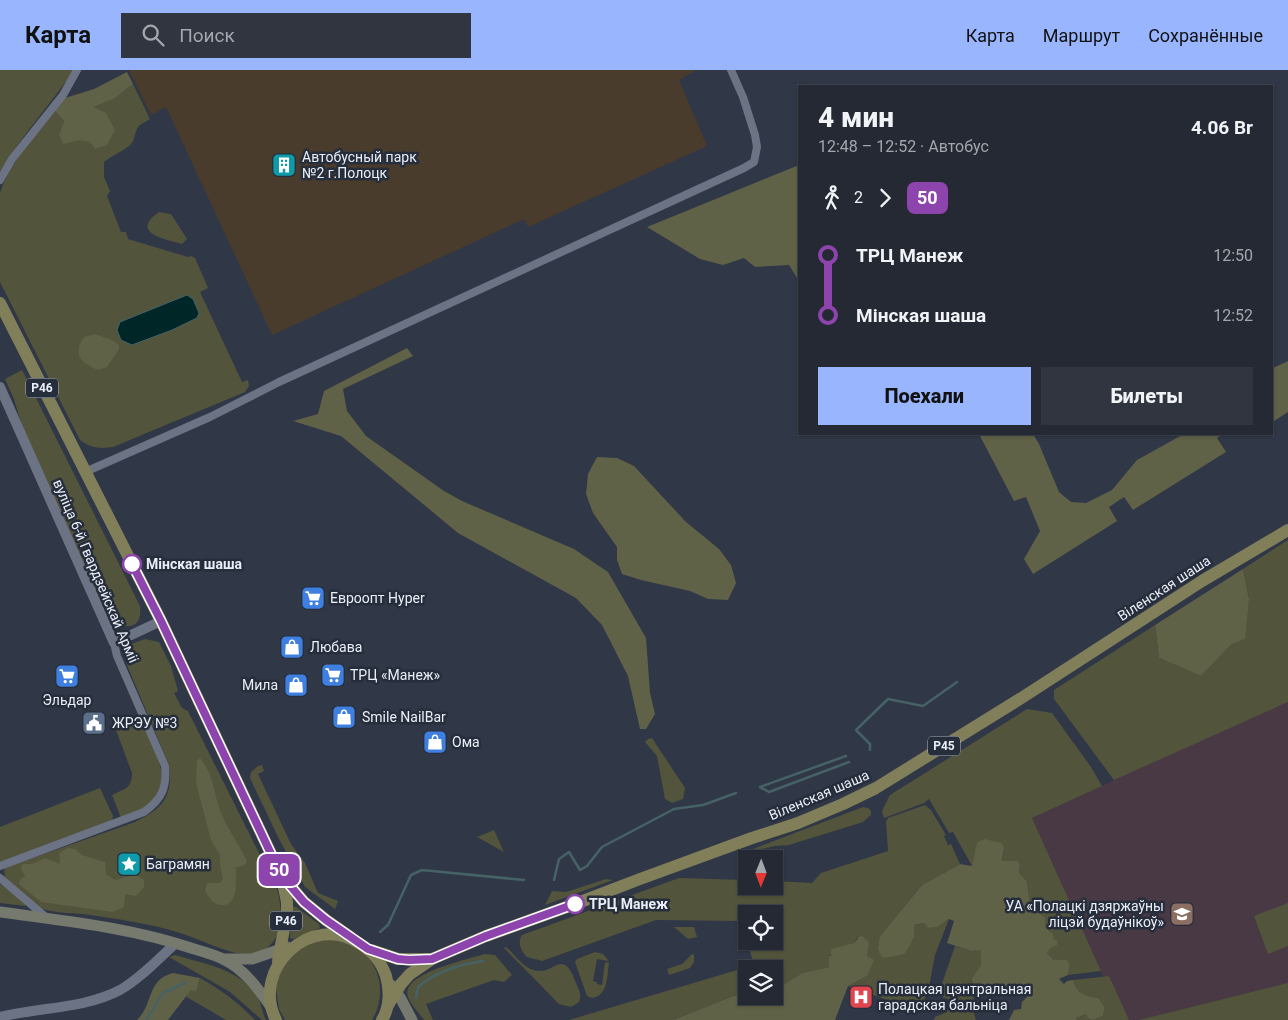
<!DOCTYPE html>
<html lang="ru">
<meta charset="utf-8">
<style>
:root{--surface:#242934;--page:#303540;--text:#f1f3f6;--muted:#a3a6ac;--line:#41454f;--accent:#99b5fd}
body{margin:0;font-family:Roboto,sans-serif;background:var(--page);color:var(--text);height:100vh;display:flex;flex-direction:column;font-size:19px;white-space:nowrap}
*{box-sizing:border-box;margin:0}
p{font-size:16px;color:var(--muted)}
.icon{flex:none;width:28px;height:28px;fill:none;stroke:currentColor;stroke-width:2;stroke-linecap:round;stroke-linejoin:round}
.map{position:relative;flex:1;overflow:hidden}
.sheet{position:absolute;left:798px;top:15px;width:475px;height:350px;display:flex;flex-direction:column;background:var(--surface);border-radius:0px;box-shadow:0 1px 4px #0004,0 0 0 1px var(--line)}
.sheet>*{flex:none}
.badge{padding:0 10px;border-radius:8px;font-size:18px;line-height:32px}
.needle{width:32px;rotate:181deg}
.tools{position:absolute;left:738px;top:780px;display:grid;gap:10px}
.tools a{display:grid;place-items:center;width:45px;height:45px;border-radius:0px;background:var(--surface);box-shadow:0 1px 4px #0004,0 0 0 1px var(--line);font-size:25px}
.map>.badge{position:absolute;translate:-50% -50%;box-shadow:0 0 0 2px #fff}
.legs{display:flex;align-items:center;gap:8px;height:55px;padding:0 20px;font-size:16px}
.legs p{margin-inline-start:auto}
.headline{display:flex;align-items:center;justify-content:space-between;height:85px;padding:0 20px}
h1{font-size:28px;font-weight:800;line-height:38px}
.button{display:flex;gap:10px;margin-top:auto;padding:10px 20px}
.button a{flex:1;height:58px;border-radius:0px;background:var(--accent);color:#111;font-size:20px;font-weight:800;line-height:58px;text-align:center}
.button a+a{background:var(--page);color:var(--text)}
ul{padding:0 20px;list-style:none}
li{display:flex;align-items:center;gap:18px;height:60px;font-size:19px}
li i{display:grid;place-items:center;width:8px;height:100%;margin:0 6px;background:currentColor}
li i::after{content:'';width:12px;height:12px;margin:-6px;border:4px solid;border-radius:50%;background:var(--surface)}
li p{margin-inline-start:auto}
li:first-child i{background:linear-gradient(#0000 50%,currentColor 0)}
li:last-child i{background:linear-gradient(currentColor 50%,#0000 0)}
header{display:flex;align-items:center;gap:30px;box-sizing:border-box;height:70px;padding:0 25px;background:var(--accent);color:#111}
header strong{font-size:24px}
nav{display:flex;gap:28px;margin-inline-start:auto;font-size:18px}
.search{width:350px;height:45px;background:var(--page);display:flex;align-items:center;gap:12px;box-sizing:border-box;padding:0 18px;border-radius:0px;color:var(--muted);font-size:19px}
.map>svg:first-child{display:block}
</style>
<header>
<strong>Карта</strong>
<div class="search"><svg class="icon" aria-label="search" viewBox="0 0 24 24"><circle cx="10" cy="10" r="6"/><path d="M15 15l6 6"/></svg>Поиск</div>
<nav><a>Карта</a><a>Маршрут</a><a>Сохранённые</a></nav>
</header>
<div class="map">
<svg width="1288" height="950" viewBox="0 0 1288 950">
<rect width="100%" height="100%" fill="#303746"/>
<path fill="#493c2d" d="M129,0H696L679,10L707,76L528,157L524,149L272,265L166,37L151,45Z"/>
<path fill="#493945" d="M1288,632V934L1199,950H1123L1032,748L1233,655Z"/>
<g fill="#52543b">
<path d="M0,0H74C50,35 21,66 0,102Z"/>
<path d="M133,14L150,49C147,51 142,53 139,56C134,61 136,69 131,74C126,80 111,86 104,92V107L110,121L107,126L121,162H126L128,169L188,187L191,186L195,188L208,218L200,222L242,312L248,310L249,316L245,322L113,377C99,379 91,378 80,370L0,212V123C10,92 35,66 55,41L64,51L59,64L90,72L94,37L114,29Z"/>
<path d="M159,142L171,144L187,169L182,174C165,169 129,163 159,142Z"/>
<path d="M22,300L140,536C142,556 132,559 115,554L101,532L22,356L14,329L5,309Z"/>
<path d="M1288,470V632L1114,710L1054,629V620L1155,555L1159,588L1201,606L1232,574L1249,529L1243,499Z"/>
<path d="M145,569L159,572L171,596L178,621L174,623L182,638L188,641L277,819C284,844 284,878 252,884C236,888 198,868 180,863C149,853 116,849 83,844C70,843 55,843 42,839C32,835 13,815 5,807L4,799L7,797L135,752C163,738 173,728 169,695L127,595V577L131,574Z"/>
<path d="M1027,639L1052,643L1091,697L1102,716L1032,748L1101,901L1068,905L1070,895L1054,890L1047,883L1053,869V864L1045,857V848L1030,833L1027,811L1019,803L1020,794L1018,791L1002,792L1004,779L972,796L953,762L949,763L929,729L924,733L884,748L882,741L890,725Z"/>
<path d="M140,649C153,676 180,719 143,739C136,743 128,745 121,748L112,725C124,719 132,719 132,703L116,660Z"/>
<path d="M652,668L685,718L683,729L672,733L665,729L657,686L645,672L648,669Z"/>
<path d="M262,695L264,701L258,704L291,774L305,793L318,823L338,831L335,839L305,817L278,767L250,708L251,702L258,696Z"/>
<path d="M100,718L113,746L112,751L0,792V757Z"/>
<path d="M925,735L931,740L946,765L944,766L948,775L951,774L960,794L922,815L880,866L914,867V855L924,853L939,856L949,849L935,885L929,917L923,933L912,929L910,938L848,916L867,906V886L857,868L854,873L829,886V897L802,903L775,921L774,899H746V924L733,926L673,950H569L754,895L747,871H774V844H746V869L740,851L656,850L542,891L527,887C521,881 517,873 522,865L679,808L746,810V816H774V811L812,813L821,803L888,781L886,752L888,748Z"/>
<path d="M863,737L868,738L871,741V745L863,752L789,775L775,776L740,784Z"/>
<path d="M494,760L504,782L477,767Z"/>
<path d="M606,809L613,810L545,835L552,821L566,822Z"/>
<path d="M0,814L26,833L25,836L0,833Z"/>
<path d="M1288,833V876L1268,884L1254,846Z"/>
<path d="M292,836L296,837L319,854L320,858L293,869L290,868Z"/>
<path d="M674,857H694L697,867L688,869Z"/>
<path d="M331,869C337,871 344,872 350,874C380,887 388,924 372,950H285L279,939L276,919L278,909L286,890L311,872Z"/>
<path d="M955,876L971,881L981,879V895L971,909C976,922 971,937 976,950H934L935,947L947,942L950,930L938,925Z"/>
<path d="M506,877C514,884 523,897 533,900C555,907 562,875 576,913C579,920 582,925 579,932L571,937L559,934L504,878Z"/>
<path d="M595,882L603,884L609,891L597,889L593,911L597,912V914L602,915L605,892L609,893C607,906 608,926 592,928L587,926L575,892L577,889Z"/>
<path d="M484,884L495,885L512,905L504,912L494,910L426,934L433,950H424C419,943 411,935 408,927C400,903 468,890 484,884Z"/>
<path d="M692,884L694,885V892L690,898L669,905L667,899L682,894Z"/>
<path d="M175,885C204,894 242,899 258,928C262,935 262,943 266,950H262L230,922L169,887Z"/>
<path d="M1109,906L1129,950H1077L1076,948L1086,944L1093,950L1103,946L1105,938L1099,928C1084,926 1078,924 1073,910Z"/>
<path d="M200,908C221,920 239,933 255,950H226L185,926L191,919L196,921Z"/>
<path d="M1288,913V950H1139Z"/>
</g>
<g fill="#606247">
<path d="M127,2L133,14L114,29L94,37L106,43L115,60L107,75L95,79L90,72L79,70L63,74L59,64L64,51L55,41L65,28L94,19Z"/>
<path d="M799,95V211L789,195L755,197L744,188L723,195L700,189L647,157Z"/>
<path d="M95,264L112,270L119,275V279L107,297L98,300C81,293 72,284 84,267Z"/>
<path d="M407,278L413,286L343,319L347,341L366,366L444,421L462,431L574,479L608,502L646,568L650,623L655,644L646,659H640L628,606L602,555L576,528L458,463L341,366L293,351L318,344L324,321Z"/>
<path d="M1288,291V342L1271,353V299Z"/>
<path d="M979,364H1033L1039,374L1059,422L1071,432L1086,433L1112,420L1137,390L1184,364H1223L1217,368L1226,382L1133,440L1124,427L1109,437L1117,451L1033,504L1024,489L1040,461L1026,427L1014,431Z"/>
<path d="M597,387L617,388L634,396L686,452L719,479L731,495L736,513L728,530L708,529L690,521L641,510L622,504L617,490V477L593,443L586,424L588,404Z"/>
<path d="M1243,499L1249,529L1245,569L1232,574L1201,606L1159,588L1155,555Z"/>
<path d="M200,688C215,707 213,722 221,743C228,760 240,775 247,792L243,796L236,797C235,809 240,834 223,835C214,836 209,828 205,821L207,813H219L223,810L220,795V785L211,770L196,713L197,691Z"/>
<path d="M984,769L1002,773L1004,778L1002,791H1018L1020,794L1019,803L1027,811L1030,833L1045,848V857L1053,864V869L1058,871L1057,875L1050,878L1047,883L1054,890H1067L1070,895L1068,905L1059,909L1064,914L1067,911L1073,910C1078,924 1084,926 1099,928L1105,938L1103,946L1093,950L1088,948L1086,944L1076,948L1077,950H1009L1014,940L1021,939L1022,932L1028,926L1025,918L1013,922L1003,914L997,923L991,922V917L982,922L974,917L971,909L981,895V880L971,881L947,873L954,851L949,849L939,856L929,858L924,853L914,855V867L905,884L883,888L878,880L880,866L922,815L960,794L972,796L977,773Z"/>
<path d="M67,778L75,779L82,785L105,792L106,804L115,810L135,805L144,810V817L136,826L125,824L124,837L113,842L41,832L19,814L20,810L25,806L21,799L22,794H32L45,788L60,794L59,783Z"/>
<path d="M861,865L869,872L867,886L874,890L867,906L848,916L835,950H673L733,926L746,924V926H774V921L802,903L829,897V886H831V879L854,873Z"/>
<path d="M173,903L200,908L196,922L191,920L168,950H137C154,934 146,910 173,903Z"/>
</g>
<path fill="#002628" stroke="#466266" d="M187,225L193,229L199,243L197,248L172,260L132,275L121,270L117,260L120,252Z"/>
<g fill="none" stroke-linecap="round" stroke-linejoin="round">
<g stroke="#466266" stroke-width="2.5">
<path d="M870,680V674L856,660L888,629L923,636L957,612"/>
<path d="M760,717L769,722L849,692"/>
<path d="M760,717L846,686"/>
<path d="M554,810L559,789L569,782L580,800L587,796L602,777L674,739L703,735L736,723"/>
<path d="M380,862L388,855L411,805L422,800L524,810"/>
<path d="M416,928L418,917C435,902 461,894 483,891"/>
<path d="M146,950L163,923L185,913"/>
</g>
<g stroke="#6b7384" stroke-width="8">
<path d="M0,110L12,89L63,25L77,0"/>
<path d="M85,402L210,347L279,312L744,98L754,92L757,77L755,65L743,27L731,0"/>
<path d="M0,796L144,742C162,729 167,718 165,696L117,586L114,573"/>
<path d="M0,808L47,848"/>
</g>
<g stroke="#6b7384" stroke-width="10">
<path d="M0,317L114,573L161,551"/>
<path d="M0,947C39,937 84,939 120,920C141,908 158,889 176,873"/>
</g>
<g stroke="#76796e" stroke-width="11">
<path d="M0,842C64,851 129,857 191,878C201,881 213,884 223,889C244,899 258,918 271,937"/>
<path d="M224,889H252L287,877"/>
<path d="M391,915L401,929L412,950"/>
</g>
<g stroke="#817f59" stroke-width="12">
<path d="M0,233L161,551L281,805L304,832L326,850L350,867"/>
<path d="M371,880L398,889H432"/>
<path d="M278,891L287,843V832L282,808"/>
<path d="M388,935L401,914L410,904L432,889L486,866L575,834L640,809L752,768L798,753L843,734L876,718L1023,627L1202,511L1288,460"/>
<path d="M276,950C250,898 312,841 360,874C373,882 381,891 386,906C390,920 390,937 382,950"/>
</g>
</g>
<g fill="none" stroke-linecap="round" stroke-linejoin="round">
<g stroke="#fff" stroke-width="11">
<path id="line-1" d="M132,494L161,551L281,805L304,832L326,850L368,879L398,889L409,890L432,889L486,866L575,834"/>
</g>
<use href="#line-1" stroke="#8e44ad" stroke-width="8"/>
</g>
<defs>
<g id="building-square" transform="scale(1.25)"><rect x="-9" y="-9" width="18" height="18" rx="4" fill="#0f9aa8" stroke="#262d3b"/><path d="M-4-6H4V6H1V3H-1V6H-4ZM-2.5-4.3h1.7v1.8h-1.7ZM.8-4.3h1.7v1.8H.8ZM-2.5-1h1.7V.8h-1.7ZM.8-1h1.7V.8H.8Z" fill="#fff"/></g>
<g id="supermarket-square" transform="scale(1.25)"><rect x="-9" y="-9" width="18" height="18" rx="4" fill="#3f7fe0" stroke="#262d3b"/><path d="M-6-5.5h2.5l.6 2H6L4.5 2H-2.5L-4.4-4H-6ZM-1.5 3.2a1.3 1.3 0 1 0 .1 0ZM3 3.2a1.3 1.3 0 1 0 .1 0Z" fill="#fff"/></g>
<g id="shop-square" transform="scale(1.25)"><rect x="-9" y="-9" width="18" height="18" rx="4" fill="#3f7fe0" stroke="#262d3b"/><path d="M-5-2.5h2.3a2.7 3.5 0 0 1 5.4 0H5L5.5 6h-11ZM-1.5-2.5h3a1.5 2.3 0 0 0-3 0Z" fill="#fff"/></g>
<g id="civic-square" transform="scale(1.25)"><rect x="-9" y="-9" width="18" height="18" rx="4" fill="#5c6f8a" stroke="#262d3b"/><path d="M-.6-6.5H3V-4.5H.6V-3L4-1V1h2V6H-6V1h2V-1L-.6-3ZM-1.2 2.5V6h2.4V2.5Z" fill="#fff"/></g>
<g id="sight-square" transform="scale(1.25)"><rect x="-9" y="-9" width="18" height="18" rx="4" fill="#0f9aa8" stroke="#262d3b"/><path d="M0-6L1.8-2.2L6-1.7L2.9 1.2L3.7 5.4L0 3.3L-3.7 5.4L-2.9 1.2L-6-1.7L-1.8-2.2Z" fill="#fff"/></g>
<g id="university-square" transform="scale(1.25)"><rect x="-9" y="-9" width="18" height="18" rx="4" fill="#8d6e63" stroke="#262d3b"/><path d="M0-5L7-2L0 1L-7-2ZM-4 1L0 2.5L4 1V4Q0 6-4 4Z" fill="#fff"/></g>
<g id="hospital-square" transform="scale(1.25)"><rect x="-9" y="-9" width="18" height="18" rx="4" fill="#e0444e" stroke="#262d3b"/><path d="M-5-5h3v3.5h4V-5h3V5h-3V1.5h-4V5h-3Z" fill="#fff"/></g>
</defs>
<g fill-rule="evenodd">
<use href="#building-square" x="284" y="95"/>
<use href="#supermarket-square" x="313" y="528"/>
<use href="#shop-square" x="292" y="577"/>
<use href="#supermarket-square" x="333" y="605"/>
<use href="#supermarket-square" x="67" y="606"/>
<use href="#shop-square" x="296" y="615"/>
<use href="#shop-square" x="344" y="647"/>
<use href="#civic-square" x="94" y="653"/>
<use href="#shop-square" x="435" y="672"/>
<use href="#sight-square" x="129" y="794"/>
<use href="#university-square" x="1182" y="844"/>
<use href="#hospital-square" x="861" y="927"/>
</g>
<g fill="#fff" stroke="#8e44ad" stroke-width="2.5">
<circle cx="132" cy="494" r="9"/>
<circle cx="575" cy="834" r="9"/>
</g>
<g text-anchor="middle" stroke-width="5" stroke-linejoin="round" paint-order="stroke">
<g fill="#262d3b" stroke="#afb4bf" stroke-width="1">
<rect x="26" y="308.5" width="32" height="19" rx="4"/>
<rect x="928" y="666.5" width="32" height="19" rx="4"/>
<rect x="270" y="841.5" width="32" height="19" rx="4"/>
</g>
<g font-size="12" font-weight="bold" fill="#eaeef8">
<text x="42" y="322">Р46</text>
<text x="944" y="680">Р45</text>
<text x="286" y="855">Р46</text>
</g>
<g font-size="14" fill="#eaeef8" stroke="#262d3b" text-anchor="start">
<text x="302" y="92">Автобусный парк<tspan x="302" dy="16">№2 г.Полоцк</tspan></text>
<text x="330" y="533">Евроопт Hyper</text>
<text x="310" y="582">Любава</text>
<text x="350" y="610">ТРЦ «Манеж»</text>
<text x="278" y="620" text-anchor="end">Мила</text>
<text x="67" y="635" text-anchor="middle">Эльдар</text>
<text x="362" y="652">Smile NailBar</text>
<text x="112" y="658">ЖРЭУ №3</text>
<text x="452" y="677">Ома</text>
<text x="146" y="799">Баграмян</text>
<text x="1164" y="841" text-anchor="end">УА «Полацкі дзяржаўны<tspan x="1164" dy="16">ліцэй будаўнікоў»</tspan></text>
<text x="878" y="924">Полацкая цэнтральная<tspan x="878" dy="16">гарадская бальніца</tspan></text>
</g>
<g font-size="14" font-weight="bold" fill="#eaeef8" stroke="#262d3b" text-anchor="start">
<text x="146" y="499">Мінская шаша</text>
<text x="589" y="839">ТРЦ Манеж</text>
</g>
<g font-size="14" fill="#eaeef8" stroke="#262d3b">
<text transform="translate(96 501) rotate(67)" y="5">вуліца 6-й Гвардзейскай Арміі</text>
<text transform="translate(1164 518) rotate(-33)" y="5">Віленская шаша</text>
<text transform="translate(819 725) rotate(-23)" y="5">Віленская шаша</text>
</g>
</g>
</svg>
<div class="tools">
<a><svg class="needle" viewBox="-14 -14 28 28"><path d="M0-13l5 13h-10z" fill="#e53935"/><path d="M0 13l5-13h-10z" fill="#a3a6ac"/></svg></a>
<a><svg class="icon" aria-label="locate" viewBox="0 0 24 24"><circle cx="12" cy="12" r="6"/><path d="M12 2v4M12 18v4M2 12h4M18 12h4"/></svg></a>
<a><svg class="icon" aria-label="layers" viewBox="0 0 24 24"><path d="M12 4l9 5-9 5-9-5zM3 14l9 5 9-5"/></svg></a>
</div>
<b class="badge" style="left:279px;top:800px;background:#8e44ad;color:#fff">50</b>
<section class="sheet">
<div class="headline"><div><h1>4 мин</h1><p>12:48 – 12:52 · Автобус</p></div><b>4.06 Br</b></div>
<div class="legs"><svg class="icon" aria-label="walk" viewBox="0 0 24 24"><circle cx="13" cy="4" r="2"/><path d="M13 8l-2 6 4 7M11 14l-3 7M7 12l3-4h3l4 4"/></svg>2<svg class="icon" aria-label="forward" viewBox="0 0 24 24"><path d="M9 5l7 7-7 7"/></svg><b class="badge" style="background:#8e44ad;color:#fff">50</b></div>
<ul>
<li><i style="color:#8e44ad"></i><b>ТРЦ Манеж</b><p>12:50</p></li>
<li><i style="color:#8e44ad"></i><b>Мінская шаша</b><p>12:52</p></li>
</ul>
<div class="button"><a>Поехали</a><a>Билеты</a></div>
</section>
</div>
